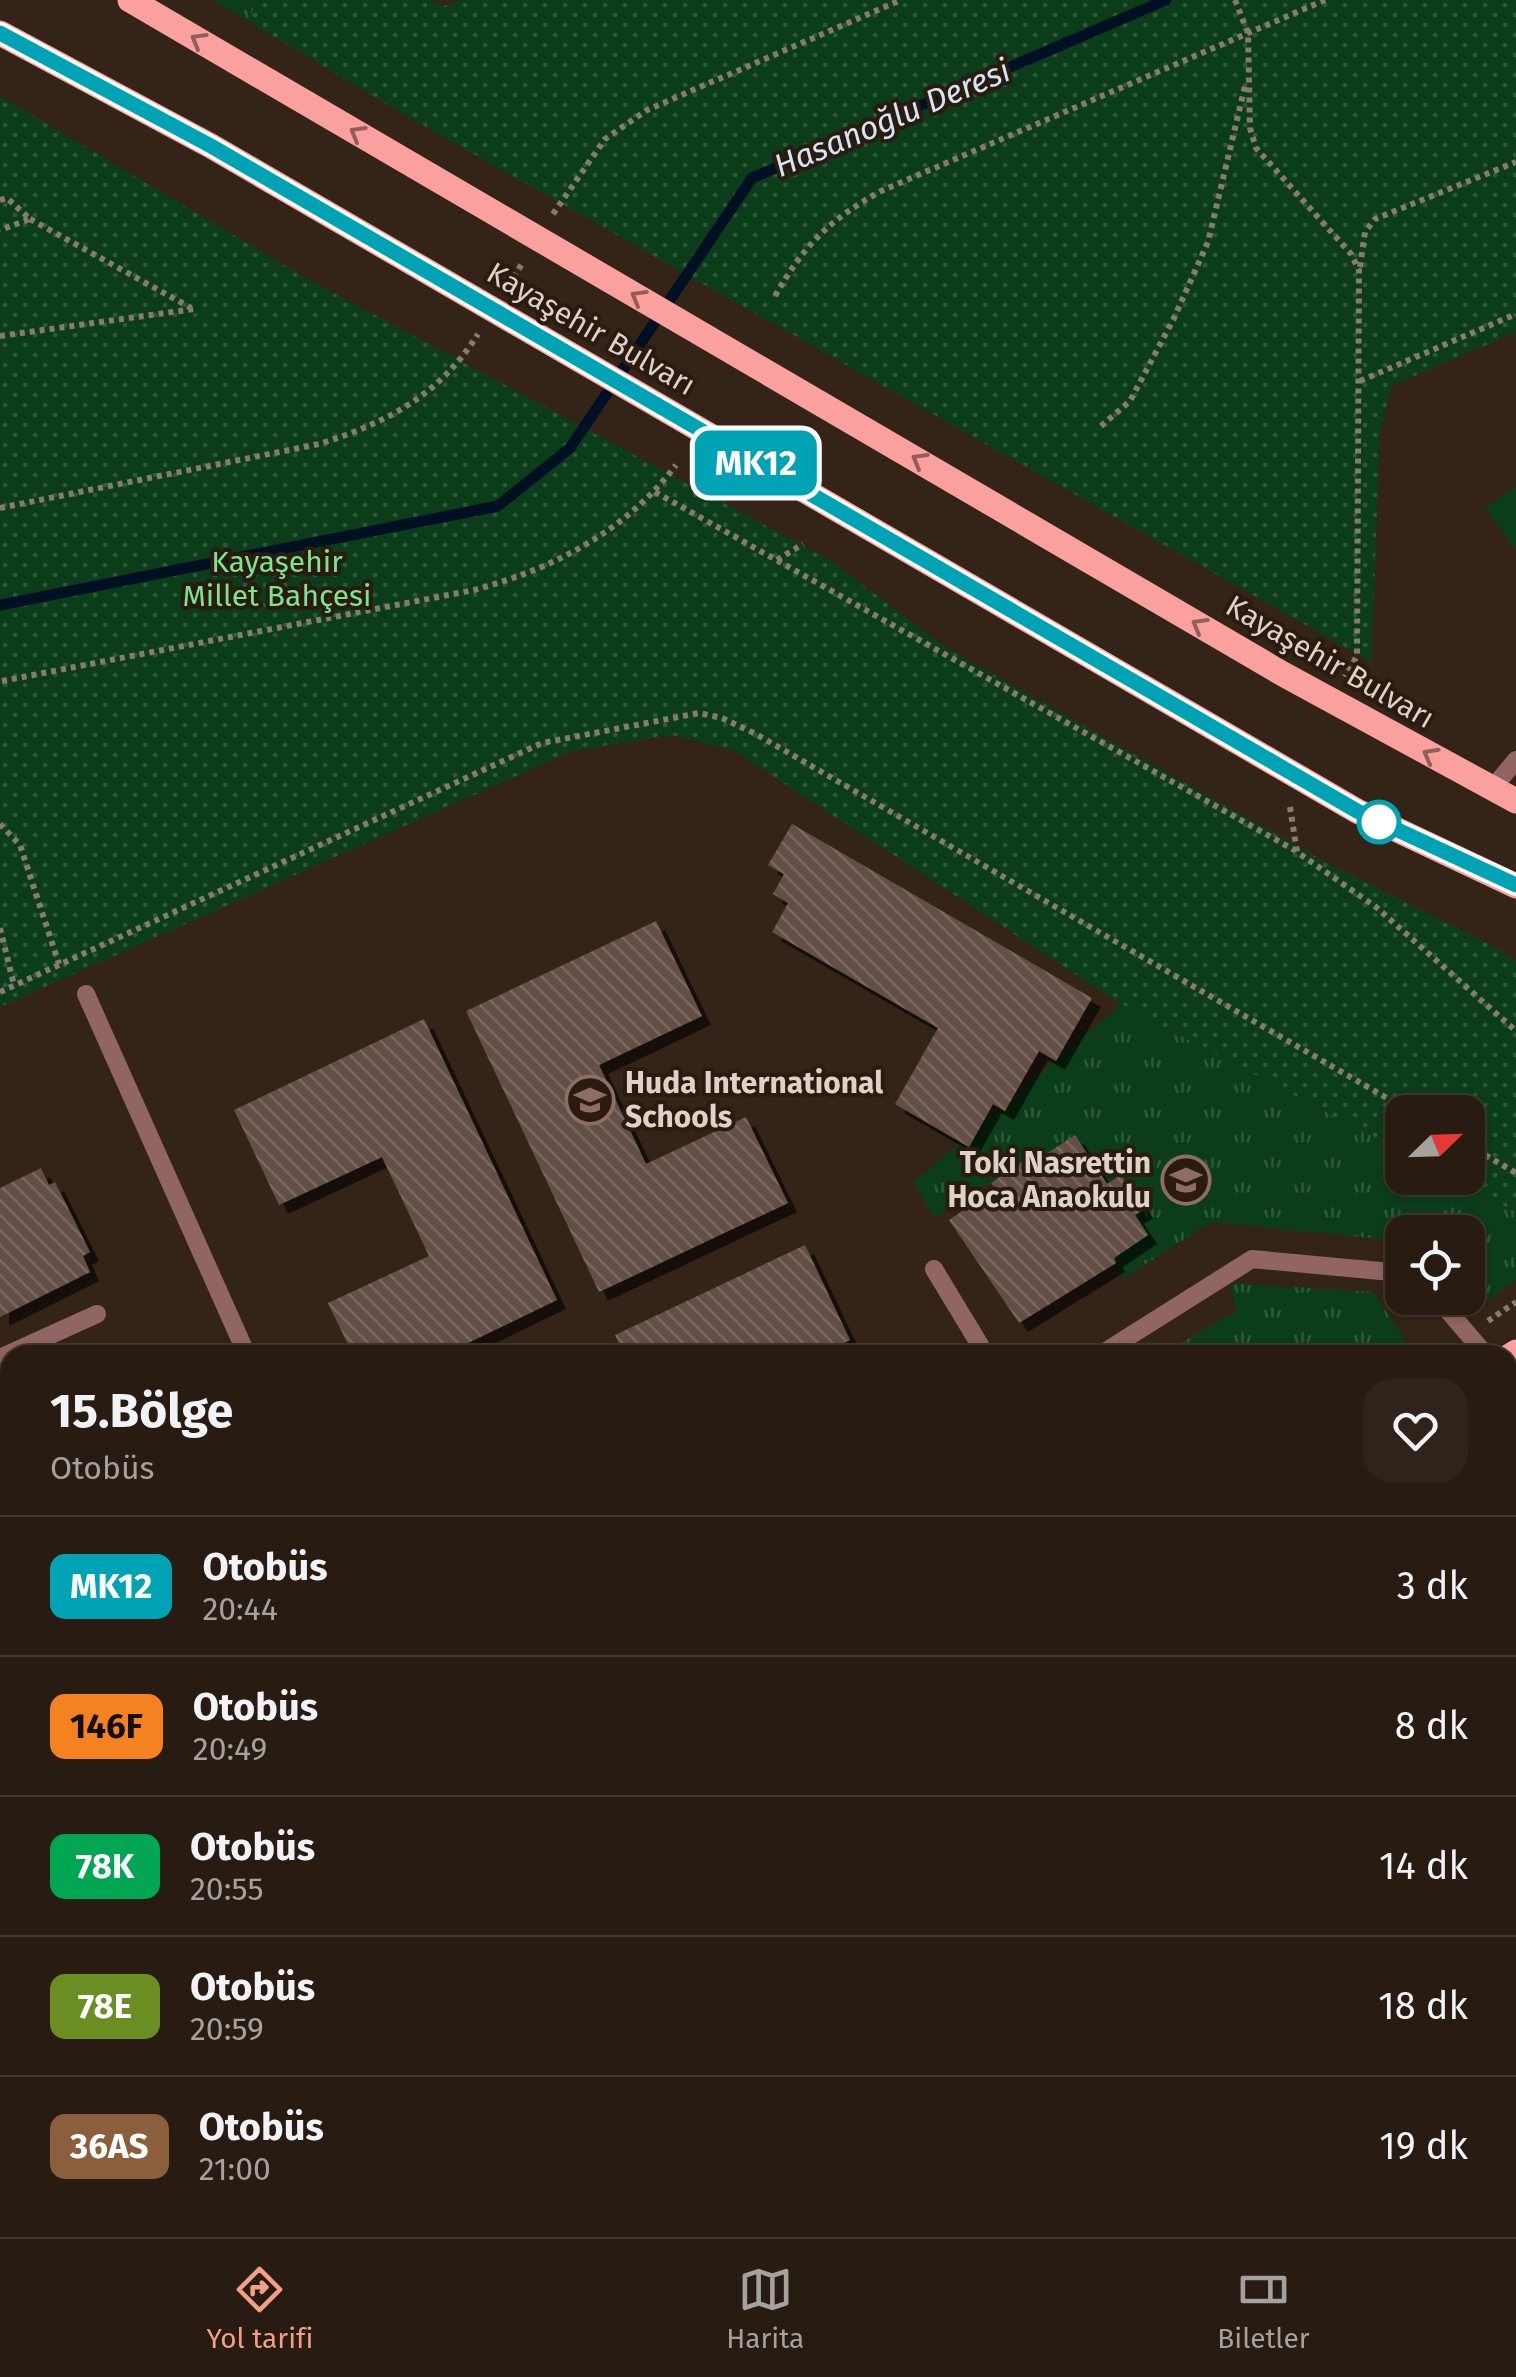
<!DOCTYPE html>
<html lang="tr">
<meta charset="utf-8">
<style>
:root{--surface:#271b12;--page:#2f241b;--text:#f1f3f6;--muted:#a4a19f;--line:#433932;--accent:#f39f85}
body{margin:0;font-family:"Fira Sans",sans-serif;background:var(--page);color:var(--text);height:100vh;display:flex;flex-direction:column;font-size:38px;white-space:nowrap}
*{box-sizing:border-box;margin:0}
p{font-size:32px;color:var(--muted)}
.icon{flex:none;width:55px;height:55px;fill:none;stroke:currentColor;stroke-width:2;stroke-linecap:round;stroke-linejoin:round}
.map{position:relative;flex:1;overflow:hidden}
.drawer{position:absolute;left:0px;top:1345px;width:1518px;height:892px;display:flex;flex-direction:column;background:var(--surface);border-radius:30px 30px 0 0;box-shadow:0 2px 8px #0004,0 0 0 2px var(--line)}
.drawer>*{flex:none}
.badge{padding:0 20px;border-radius:15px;font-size:35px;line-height:65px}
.needle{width:65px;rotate:67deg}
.fabs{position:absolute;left:1385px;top:1095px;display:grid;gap:20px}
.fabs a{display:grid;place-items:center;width:100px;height:100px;border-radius:20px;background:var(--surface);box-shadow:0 2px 8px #0004,0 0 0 2px var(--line);font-size:50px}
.map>.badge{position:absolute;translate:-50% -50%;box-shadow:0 0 0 5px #fff}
.round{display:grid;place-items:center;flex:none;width:105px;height:105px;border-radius:30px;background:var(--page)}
.headline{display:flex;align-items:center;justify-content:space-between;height:170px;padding:0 50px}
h1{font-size:48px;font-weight:700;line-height:75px}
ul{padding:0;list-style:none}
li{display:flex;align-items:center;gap:30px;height:140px;padding:0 50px;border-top:2px solid var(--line)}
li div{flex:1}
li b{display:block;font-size:38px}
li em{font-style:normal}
li .badge{min-width:110px;font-weight:700;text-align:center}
.menu{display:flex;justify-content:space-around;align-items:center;height:140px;border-top:2px solid var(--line);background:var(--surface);font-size:28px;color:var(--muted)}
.menu a{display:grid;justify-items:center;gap:5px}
.menu .current{color:var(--accent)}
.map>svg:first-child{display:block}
</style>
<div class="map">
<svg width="1516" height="2237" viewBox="0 0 1516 2237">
<defs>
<pattern id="grass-tufts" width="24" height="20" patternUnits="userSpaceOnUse" patternTransform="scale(2.5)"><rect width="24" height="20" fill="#0b3d1a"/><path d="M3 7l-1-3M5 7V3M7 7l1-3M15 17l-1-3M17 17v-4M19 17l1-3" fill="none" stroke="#2e583a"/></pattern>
<pattern id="park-dots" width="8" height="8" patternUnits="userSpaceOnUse" patternTransform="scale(2.5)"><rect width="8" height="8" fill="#0b3d1a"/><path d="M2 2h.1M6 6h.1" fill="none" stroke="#2e583a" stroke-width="1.8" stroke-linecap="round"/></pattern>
<pattern id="building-back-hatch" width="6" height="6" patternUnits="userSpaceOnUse" patternTransform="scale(2.5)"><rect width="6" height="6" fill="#644f46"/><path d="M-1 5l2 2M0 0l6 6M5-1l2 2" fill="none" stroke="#7a675f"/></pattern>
<filter id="shadow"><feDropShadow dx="9" dy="9" stdDeviation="0" flood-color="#0009"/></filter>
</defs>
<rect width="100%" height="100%" fill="#342418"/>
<g fill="url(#grass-tufts)">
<path d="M212,0H255L250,22Z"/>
<path d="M1121,1004L1402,1152V1178H1450L1516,1212V1280L1465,1316L1450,1298H1468V1232H1402V1241L1211,1222L1124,1278L1037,1153L934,1218L914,1182Z"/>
<path d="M1229,1283L1373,1292L1410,1347L1396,1355H1161L1237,1310Z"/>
</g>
<g fill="url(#park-dots)">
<path d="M255,0H431L444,6L461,0H1516V332L1391,386L1380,434L1371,662L408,117L250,22Z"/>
<path d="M0,96L297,273L833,562L946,648L1327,863L1500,950L1516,963V1212L1450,1178H1468V1112H1402V1152L1121,1004L733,750L671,735L572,751L0,1007Z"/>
</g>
<path fill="#0b3d1a" d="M1516,485V550L1485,508Z"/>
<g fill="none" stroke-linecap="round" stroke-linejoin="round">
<path stroke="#001023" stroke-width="11" d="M0,605L498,506L570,448L752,178L1166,0"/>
</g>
<g fill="url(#building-back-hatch)" filter="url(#shadow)">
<path d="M792,824L1092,998L1056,1061L1039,1051L1005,1111L993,1104L969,1147L895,1104L938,1028L772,932L788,903L773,894L784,874L768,865Z"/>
<path d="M656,921L702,1016L599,1065L646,1164L746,1117L788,1203L599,1292L466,1011Z"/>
<path d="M424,1019L557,1300L443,1355H353L328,1303L429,1256L382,1157L279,1205L234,1110Z"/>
<path d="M1075,1135L1107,1184L1121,1175L1144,1209L1135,1215L1148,1235L1114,1258L1116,1263L1019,1323L949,1220L995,1189L991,1183L1024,1160L1028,1166Z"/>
<path d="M41,1168L49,1185L55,1182L90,1252L83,1256L90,1272L0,1317V1188Z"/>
<path d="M805,1245L850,1340L819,1355H624L615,1335Z"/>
<path d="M10,1774V1903L0,1908V1780Z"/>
<path d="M1516,1981V2097L1508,2101V1984Z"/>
</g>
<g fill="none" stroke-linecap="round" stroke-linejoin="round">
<g stroke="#887a71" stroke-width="6" stroke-dasharray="5 5" stroke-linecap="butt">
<path d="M1235,0L1248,33L1250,128L1256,148L1351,254L1359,270L1357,656L1345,677"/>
<path d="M0,200L7,198L30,219L0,230"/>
<path d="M553,214L605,139L647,110L901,0"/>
<path d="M30,219L191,308"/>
<path d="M1360,267L1365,232L1375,219L1516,162"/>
<path d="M508,286L523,262"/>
<path d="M775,296C804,245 829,220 881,191L1325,0"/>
<path d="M0,336L194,309"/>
<path d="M1360,381L1516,314"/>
<path d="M1101,426L1130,401L1174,318L1208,242L1245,86"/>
<path d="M655,492L1296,851"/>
<path d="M0,508L319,444C386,423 439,396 478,334"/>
<path d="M777,560L803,544"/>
<path d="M2,681L474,590C553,569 626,531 676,465"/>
<path d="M1290,807L1297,852L1376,907L1516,1031"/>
<path d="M0,824L20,845L59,964"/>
<path d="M0,928L14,985"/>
<path d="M0,992L542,743L699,713L722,718L756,734L1411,1112"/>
<path d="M1468,1145L1516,1173"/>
<path d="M1488,1321L1516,1302"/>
<path d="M1430,1355L1447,1345"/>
<path d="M0,2030L10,2026"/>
</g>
<g stroke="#906564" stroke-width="18">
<path d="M1492,789L1516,760"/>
<path d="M86,994L247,1355"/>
<path d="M934,1269L986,1355"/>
<path d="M1437,1298L1486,1355"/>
<path d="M1106,1351L1252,1259L1402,1273"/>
<path d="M0,1358L97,1314"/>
<path d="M0,1965L10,1961"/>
<path d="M696,2228L702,2237"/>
</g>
<g stroke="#faa1a0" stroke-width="25">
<path d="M130,0L1283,674L1516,801"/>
<path d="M0,33L211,146L1357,811L1516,886"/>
<path d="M1508,1357L1516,1352"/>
<path d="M1508,1419L1516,1414"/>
<path d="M0,2080L10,2075"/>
<path d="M0,2142L10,2137"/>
</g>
</g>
<defs><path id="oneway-chevron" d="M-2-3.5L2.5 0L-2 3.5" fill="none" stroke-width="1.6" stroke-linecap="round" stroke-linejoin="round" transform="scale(2.5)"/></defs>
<g stroke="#925e58">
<use href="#oneway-chevron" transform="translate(198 40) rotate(-150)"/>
<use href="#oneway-chevron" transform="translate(357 133) rotate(-150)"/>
<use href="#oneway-chevron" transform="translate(638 297) rotate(-150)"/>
<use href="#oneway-chevron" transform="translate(919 460) rotate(-150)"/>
<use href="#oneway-chevron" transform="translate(1199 625) rotate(-150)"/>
<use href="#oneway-chevron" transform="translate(1430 755) rotate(-151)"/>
</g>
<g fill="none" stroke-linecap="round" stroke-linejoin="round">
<g stroke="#fff" stroke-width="22">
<path id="line" d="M0,33L211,146L1357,811L1516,885"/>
</g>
<use href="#line" stroke="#00a3b4" stroke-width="15"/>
</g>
<defs>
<g id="school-ring" transform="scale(2.5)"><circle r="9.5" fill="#2a1a0f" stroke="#8d6e63" stroke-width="1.5"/><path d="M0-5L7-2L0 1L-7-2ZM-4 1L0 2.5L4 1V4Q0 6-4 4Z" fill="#8d6e63"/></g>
</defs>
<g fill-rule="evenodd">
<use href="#school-ring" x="590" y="1100"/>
<use href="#school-ring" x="1186" y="1180"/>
</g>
<circle fill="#fff" stroke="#00a3b4" stroke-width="5" cx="1379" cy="822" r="20"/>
<g text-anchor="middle" stroke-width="8" stroke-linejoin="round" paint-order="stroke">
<g font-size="30" fill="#ddd1ca" stroke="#2a1a0f">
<text transform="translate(591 329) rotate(30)" y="10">Kayaşehir Bulvarı</text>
<text transform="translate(1330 662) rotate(30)" y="10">Kayaşehir Bulvarı</text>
</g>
<g font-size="30" fill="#7ae58f" stroke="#2a1a0f">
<text x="277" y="572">Kayaşehir<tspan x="277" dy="34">Millet Bahçesi</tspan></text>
</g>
<g font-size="30" font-weight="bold" fill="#ddd1ca" stroke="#2a1a0f" text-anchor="start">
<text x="625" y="1093">Huda International<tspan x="625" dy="34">Schools</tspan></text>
<text x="1151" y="1173" text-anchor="end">Toki Nasrettin<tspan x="1151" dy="34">Hoca Anaokulu</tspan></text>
</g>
<g font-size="32" font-style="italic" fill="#d2e6f6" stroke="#2a1a0f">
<text transform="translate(892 118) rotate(-23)" y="11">Hasanoğlu Deresi</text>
</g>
</g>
</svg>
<div class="fabs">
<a><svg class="needle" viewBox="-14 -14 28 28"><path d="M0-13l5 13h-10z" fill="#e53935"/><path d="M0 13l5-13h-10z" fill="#a4a19f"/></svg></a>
<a><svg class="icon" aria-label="locate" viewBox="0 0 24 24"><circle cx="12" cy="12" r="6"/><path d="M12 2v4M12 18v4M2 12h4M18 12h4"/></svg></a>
</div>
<b class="badge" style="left:756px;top:463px;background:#00a3b4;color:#fff">MK12</b>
<section class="drawer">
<div class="headline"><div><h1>15.Bölge</h1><p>Otobüs</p></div><a class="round"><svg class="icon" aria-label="heart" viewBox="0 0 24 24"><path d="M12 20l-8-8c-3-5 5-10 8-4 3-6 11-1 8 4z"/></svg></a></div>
<ul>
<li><span class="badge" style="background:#00a3b4;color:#fff">MK12</span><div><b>Otobüs</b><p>20:44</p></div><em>3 dk</em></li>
<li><span class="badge" style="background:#f58220;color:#111">146F</span><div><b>Otobüs</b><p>20:49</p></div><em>8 dk</em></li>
<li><span class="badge" style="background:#00a651;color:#fff">78K</span><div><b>Otobüs</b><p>20:55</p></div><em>14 dk</em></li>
<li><span class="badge" style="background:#6b8e23;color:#fff">78E</span><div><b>Otobüs</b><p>20:59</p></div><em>18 dk</em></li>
<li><span class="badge" style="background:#8b5e3c;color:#fff">36AS</span><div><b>Otobüs</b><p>21:00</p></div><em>19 dk</em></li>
</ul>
</section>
</div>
<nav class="menu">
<a class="current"><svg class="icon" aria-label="directions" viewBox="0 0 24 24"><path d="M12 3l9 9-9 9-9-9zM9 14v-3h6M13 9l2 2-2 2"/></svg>Yol tarifi</a>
<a><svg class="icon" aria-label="map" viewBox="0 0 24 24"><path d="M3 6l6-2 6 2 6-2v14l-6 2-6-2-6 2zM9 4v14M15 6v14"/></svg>Harita</a>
<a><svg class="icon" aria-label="tickets" viewBox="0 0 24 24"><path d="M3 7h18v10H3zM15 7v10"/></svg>Biletler</a>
</nav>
